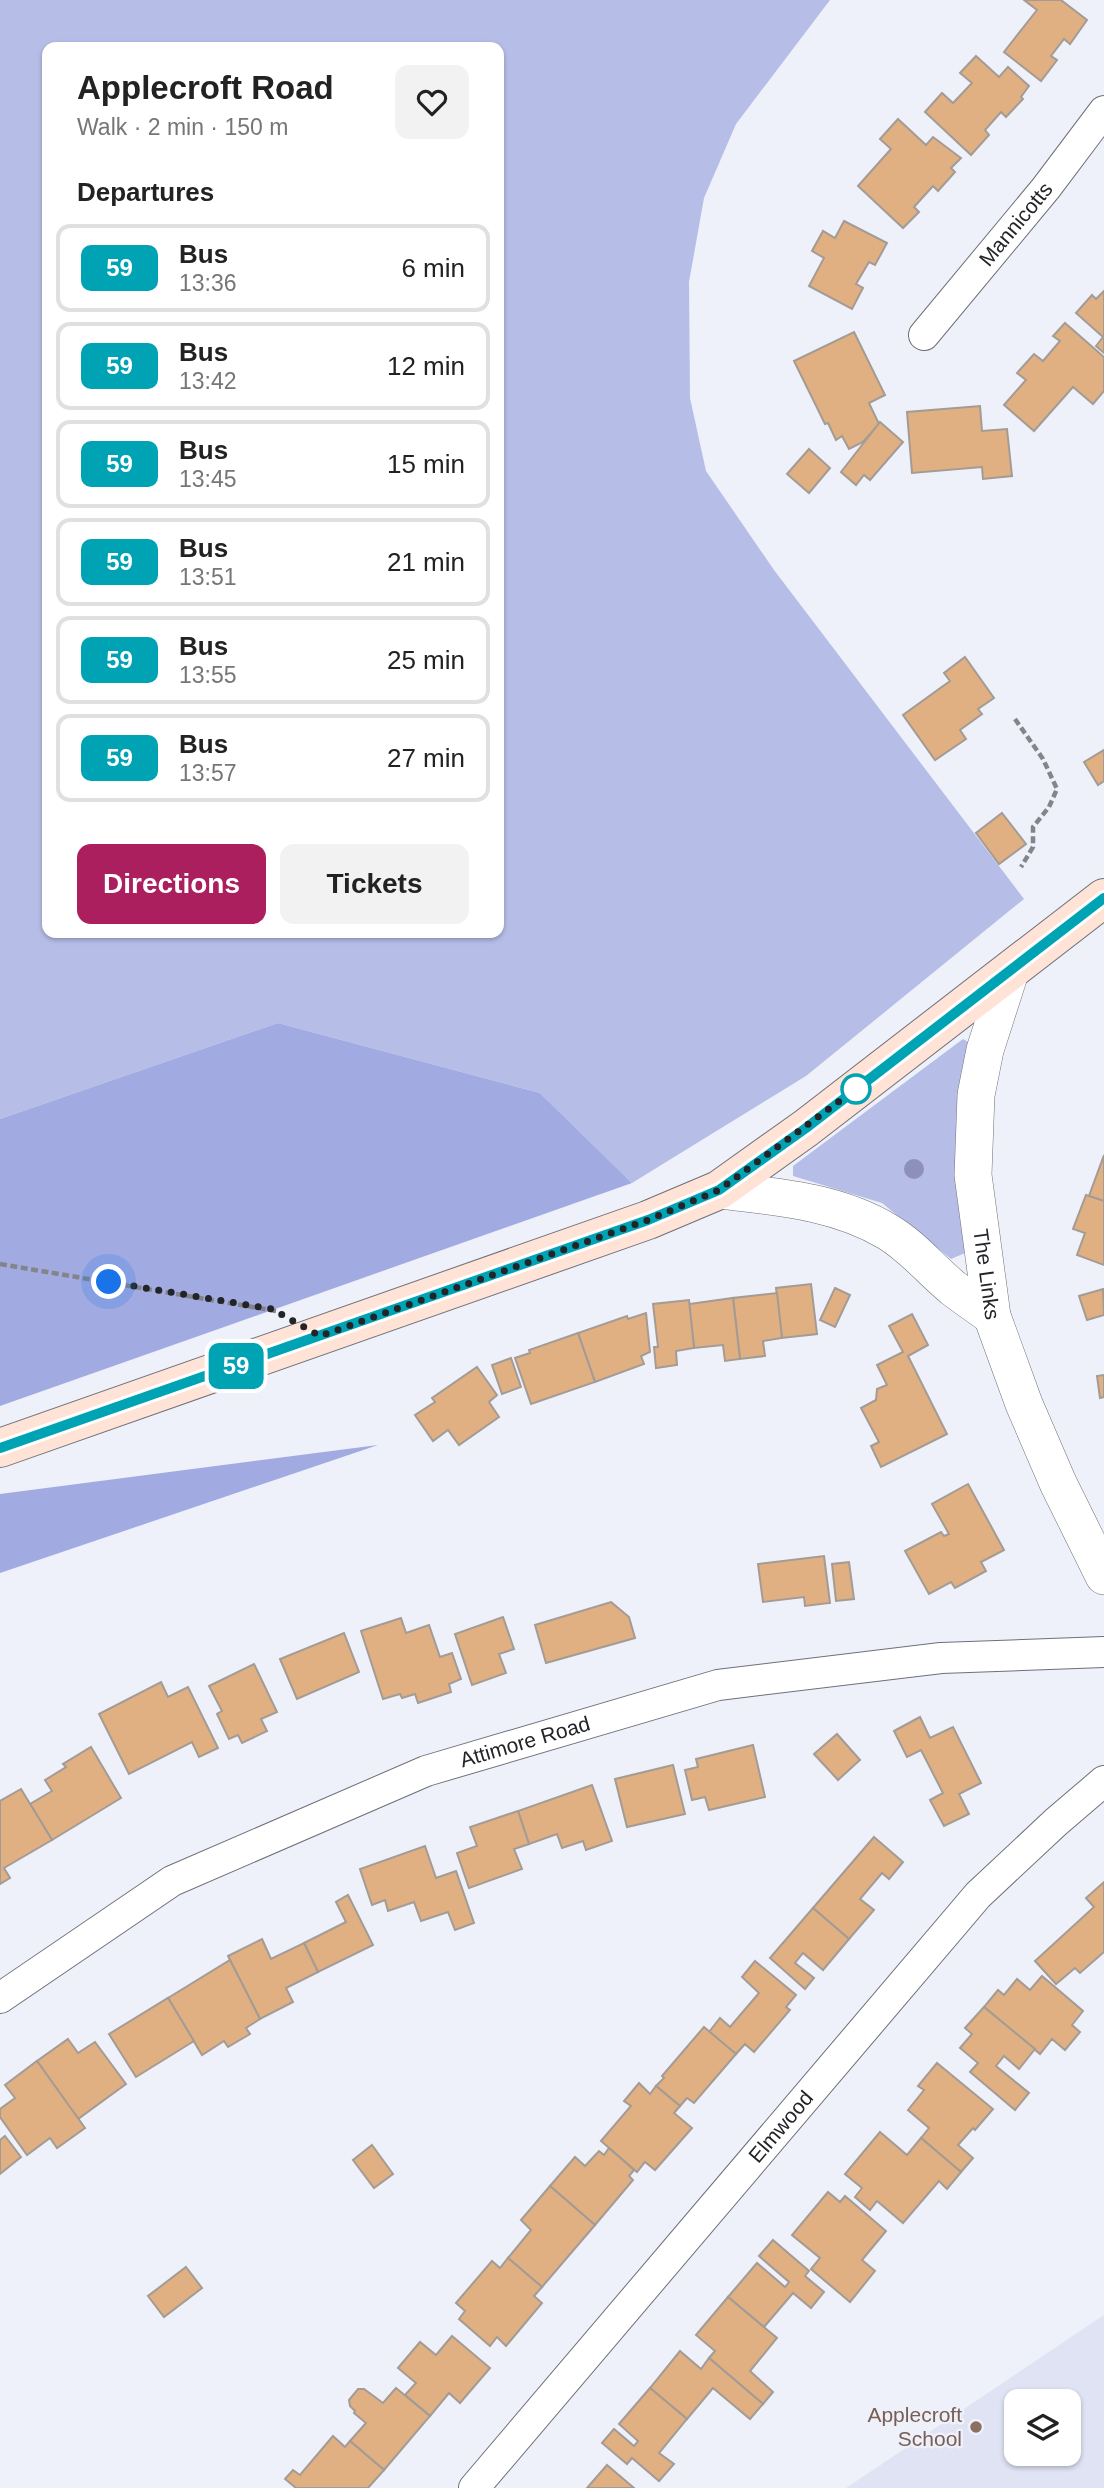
<!DOCTYPE html>
<meta charset="utf-8">
<style>
:root{--surface:#fff;--page:#f2f2f2;--text:#222;--muted:#767676;--line:#e0e0e0;--accent:#ab1f5f}
body{margin:0;font-family:Helvetica,sans-serif;background:var(--page);color:var(--text);height:100vh;display:flex;flex-direction:column;font-size:26px;white-space:nowrap}
*{box-sizing:border-box;margin:0}
p{font-size:23px;color:var(--muted)}
.icon{flex:none;width:38px;height:38px;fill:none;stroke:currentColor;stroke-width:2;stroke-linecap:round;stroke-linejoin:round}
.map{position:relative;flex:1;overflow:hidden}
.side{position:absolute;left:42px;top:42px;width:462px;height:896px;display:flex;flex-direction:column;background:var(--surface);border-radius:14px;box-shadow:0 2px 5px #0004}
.side>*{flex:none}
.badge{padding:0 14px;border-radius:10px;font-size:24px;line-height:46px}
.fabs{position:absolute;left:1004px;top:2389px;display:grid;gap:14px}
.fabs a{display:grid;place-items:center;width:77px;height:77px;border-radius:14px;background:var(--surface);box-shadow:0 2px 5px #0004;font-size:35px}
.you{position:absolute;width:35px;height:35px;margin:-18px;border:5px solid #fff;border-radius:50%;background:#1a73e8;box-shadow:0 0 0 10px #1a73e833}
.map>.badge{position:absolute;translate:-50% -50%;box-shadow:0 0 0 4px #fff}
h2{padding:0 35px;font-size:26px;line-height:63px}
.round{display:grid;place-items:center;flex:none;width:74px;height:74px;border-radius:14px;background:var(--page)}
.summary{display:flex;align-items:center;justify-content:space-between;height:119px;padding:0 35px}
h1{font-size:33px;font-weight:800;line-height:52px}
.primary-button{display:flex;gap:14px;margin-top:auto;padding:14px 35px}
.primary-button a{flex:1;height:80px;border-radius:14px;background:var(--accent);color:#fff;font-size:28px;font-weight:800;line-height:80px;text-align:center}
.primary-button a+a{background:var(--page);color:var(--text)}
ul{padding:0;list-style:none}
li{display:flex;align-items:center;gap:21px;height:88px;margin:0 14px 10px;padding:0 21px;border:4px solid var(--line);border-radius:14px}
li div{flex:1}
li b{display:block;font-size:26px}
li em{font-style:normal}
li .badge{min-width:77px;font-weight:700;text-align:center}
.map>svg:first-child{display:block}
</style>
<div class="map">
<svg width="1104" height="2488" viewBox="0 0 1104 2488">
<rect width="100%" height="100%" fill="#eef0fa"/>
<path fill="#dfe3f4" fill-rule="evenodd" d="M1104,2315V2488H846ZM1017,2401H1069V2454H1017Z"/>
<g fill="#b6bee8" fill-rule="evenodd">
<path d="M0,0H830L736,124L704,198L689,282L690,398L706,471L774,570L1024,899L806,1076L632,1183L540,1093L278,1023L0,1119ZM47,47H499V933H47Z"/>
<path d="M963,1039L972,1044L957,1103L955,1176L965,1253L951,1259L882,1203L793,1176V1166Z"/>
</g>
<g fill="#a2aae2">
<path d="M278,1023L540,1093L632,1183L0,1406V1119Z"/>
<path d="M378,1445L0,1573V1494Z"/>
</g>
<g fill="#e0b083" stroke="#a39b94" stroke-width="2">
<path d="M1024,0H1061L1087,20L1070,44L1064,39L1051,56L1057,60L1041,81L1004,52L1037,10Z"/>
<path d="M976,56L999,77L1008,67L1029,86L1021,97L1023,99L1006,117L1001,112L985,130L989,135L971,155L925,112L942,93L953,103L972,83L960,73Z"/>
<path d="M898,119L926,145L933,137L961,158L951,168L955,172L938,191L933,186L914,207L919,212L903,228L858,186L891,149L880,139Z"/>
<path d="M844,221L887,243L875,265L869,262L856,284L863,288L852,309L809,286L824,258L812,251L823,231L835,238Z"/>
<path d="M1104,291V353L1096,346L1103,337L1076,313L1092,295L1096,299Z"/>
<path d="M1065,323L1104,357V391L1093,404L1073,387L1034,431L1004,405L1026,380L1017,373L1034,354L1043,361L1060,341L1053,336Z"/>
<path d="M854,332L885,395L869,403L879,424L863,442L849,449L842,436L836,440L828,423L825,424L794,361Z"/>
<path d="M980,406L982,431L1007,429L1012,476L983,479L982,467L912,473L907,412Z"/>
<path d="M880,422L903,442L870,480L864,475L856,485L841,472Z"/>
<path d="M809,449L830,468L809,493L787,474Z"/>
<path d="M965,657L994,698L978,709L982,714L960,730L966,739L935,760L903,715L950,681L944,673Z"/>
<path d="M1104,750V781L1098,785L1084,762Z"/>
<path d="M1002,813L1026,844L999,864L976,833Z"/>
<path d="M1104,1155V1201L1089,1196Z"/>
<path d="M1086,1195L1104,1201V1265L1077,1255L1085,1233L1073,1229Z"/>
<path d="M811,1284L817,1334L782,1338L776,1288Z"/>
<path d="M835,1288L850,1295L835,1327L820,1320Z"/>
<path d="M1103,1289L1104,1315L1087,1320L1079,1296Z"/>
<path d="M777,1293L782,1338L763,1341L765,1356L740,1359L733,1298Z"/>
<path d="M733,1298L740,1359L725,1361L723,1345L694,1348L689,1304Z"/>
<path d="M689,1300L694,1348L676,1351L677,1365L656,1368L654,1347H658L653,1304Z"/>
<path d="M646,1313L650,1352L641,1356L644,1364L595,1382L578,1333L627,1316L628,1319Z"/>
<path d="M912,1314L928,1345L908,1356L947,1434L881,1467L871,1446L879,1442L861,1408L876,1400L877,1389L887,1385L877,1365L903,1352L889,1326Z"/>
<path d="M578,1333L595,1382L531,1404L515,1358L530,1353L529,1350Z"/>
<path d="M511,1358L521,1387L502,1394L492,1365Z"/>
<path d="M477,1367L497,1395L489,1402L499,1417L459,1445L448,1430L433,1441L415,1415L435,1402L432,1398Z"/>
<path d="M1104,1375V1397L1100,1398L1097,1376Z"/>
<path d="M968,1484L1004,1550L981,1562L986,1571L955,1588L951,1582L929,1594L905,1551L941,1532L944,1536L949,1534L932,1504Z"/>
<path d="M824,1556L830,1603L805,1606L804,1597L763,1602L758,1564Z"/>
<path d="M849,1562L854,1599L836,1601L832,1564Z"/>
<path d="M611,1602L629,1617L635,1638L546,1663L535,1625Z"/>
<path d="M503,1617L514,1649L499,1654L506,1673L472,1685L455,1634Z"/>
<path d="M401,1618L406,1633L429,1625L440,1657L452,1653L461,1679L449,1684L451,1692L418,1703L415,1694L402,1698L400,1694L383,1699L361,1631Z"/>
<path d="M344,1633L359,1672L297,1699L280,1659Z"/>
<path d="M254,1664L277,1712L261,1719L267,1731L242,1743L238,1735L229,1739L217,1714L222,1711L209,1686Z"/>
<path d="M161,1682L168,1697L188,1687L218,1748L199,1757L192,1742L129,1774L99,1714Z"/>
<path d="M920,1717L930,1738L953,1727L981,1783L959,1794L969,1814L944,1826L930,1800L943,1793L921,1750L907,1757L894,1731Z"/>
<path d="M837,1734L860,1760L838,1780L814,1754Z"/>
<path d="M753,1745L765,1797L709,1810L705,1797L692,1800L685,1770L698,1767L696,1759Z"/>
<path d="M91,1747L121,1798L52,1840L30,1804L52,1791L45,1780L66,1767L63,1764Z"/>
<path d="M673,1765L685,1814L627,1827L615,1779Z"/>
<path d="M592,1785L612,1841L586,1850L583,1841L562,1848L557,1834L529,1844L518,1811Z"/>
<path d="M21,1789L52,1840L4,1868L10,1878L0,1884V1801Z"/>
<path d="M518,1811L529,1844L514,1849L522,1869L469,1888L457,1853L477,1846L470,1827Z"/>
<path d="M874,1837L903,1862L889,1879L882,1873L860,1899L874,1910L849,1939L813,1908Z"/>
<path d="M425,1846L436,1878L456,1871L474,1923L455,1930L448,1912L421,1921L414,1902L388,1911L385,1900L372,1905L360,1869Z"/>
<path d="M1104,1882V1952L1080,1973L1075,1968L1056,1984L1035,1961L1094,1907L1086,1898Z"/>
<path d="M348,1895L373,1945L318,1972L304,1943L346,1922L336,1902Z"/>
<path d="M813,1908L849,1939L823,1970L803,1953L795,1963L814,1978L805,1989L770,1958Z"/>
<path d="M262,1939L271,1959L304,1943L318,1972L286,1988L293,2002L260,2019L228,1956Z"/>
<path d="M230,1960L260,2019L246,2028L250,2034L228,2047L224,2041L202,2055L168,1998Z"/>
<path d="M755,1961L796,1995L786,2007L790,2010L754,2052L745,2044L736,2054L709,2032L720,2018L730,2027L759,1993L742,1977Z"/>
<path d="M1042,1976L1083,2011L1072,2025L1080,2032L1065,2050L1052,2039L1040,2054L984,2007L998,1990L1004,1995L1017,1979L1030,1990Z"/>
<path d="M168,1998L194,2041L136,2077L109,2034Z"/>
<path d="M984,2007L1035,2049L1019,2069L1004,2056L996,2066L1029,2093L1015,2110L970,2072L978,2063L960,2048L972,2034L965,2028Z"/>
<path d="M704,2027L736,2054L694,2103L687,2098L680,2106L656,2086L664,2078L662,2076Z"/>
<path d="M68,2039L78,2053L95,2042L126,2084L78,2119L37,2061Z"/>
<path d="M37,2061L85,2128L57,2148L50,2138L27,2155L0,2117V2109L15,2098L5,2085Z"/>
<path d="M937,2063L993,2109L975,2130L973,2128L958,2145L973,2158L961,2172L921,2138L929,2128L908,2110L924,2090L918,2086Z"/>
<path d="M639,2083L650,2094L656,2086L680,2106L674,2113L692,2128L655,2170L645,2162L637,2172L601,2141L631,2106L624,2101Z"/>
<path d="M880,2132L907,2155L921,2138L961,2172L947,2189L939,2181L903,2223L877,2201L870,2210L855,2197L862,2188L845,2174Z"/>
<path d="M5,2136L21,2157L0,2174V2140Z"/>
<path d="M372,2145L393,2174L374,2188L353,2160Z"/>
<path d="M609,2148L634,2170L629,2176L633,2180L595,2225L550,2186L575,2157L585,2166L599,2151L604,2155Z"/>
<path d="M550,2186L595,2225L542,2287L508,2258L531,2230L521,2220Z"/>
<path d="M828,2192L840,2202L845,2196L886,2231L862,2260L875,2271L850,2302L811,2269L820,2258L792,2235Z"/>
<path d="M773,2240L809,2271L805,2276L824,2292L811,2308L793,2293L764,2327L728,2297L757,2263L785,2287L789,2282L759,2256Z"/>
<path d="M508,2258L542,2287L534,2296L542,2303L506,2346L497,2337L490,2346L459,2319L465,2311L456,2303L492,2261L500,2268Z"/>
<path d="M186,2267L202,2288L164,2317L148,2296Z"/>
<path d="M728,2297L777,2338L750,2371L773,2392L763,2404L709,2358L715,2351L696,2335Z"/>
<path d="M452,2336L490,2368L460,2403L449,2393L430,2416L405,2395L416,2383L398,2368L420,2342L436,2355Z"/>
<path d="M680,2351L701,2369L709,2358L763,2404L750,2419L713,2388L687,2419L650,2388Z"/>
<path d="M396,2388L430,2416L384,2470L350,2441L366,2423L354,2413L355,2411L350,2406L349,2400L358,2389H364L383,2403Z"/>
<path d="M650,2388L687,2419L659,2453L674,2464L659,2481L632,2458L627,2464L602,2443L614,2429L634,2446L638,2441L619,2424Z"/>
<path d="M333,2436L345,2447L350,2441L384,2470L368,2488H296L285,2479L293,2470L300,2475Z"/>
<path d="M607,2465L634,2488H587Z"/>
</g>
<g fill="none" stroke-linecap="round" stroke-linejoin="round">
<g stroke="#6e7079" stroke-width="32">
<g id="minor">
<path id="s1" d="M924,335L1046,188L1104,111"/>
<path id="s2" d="M0,1998L172,1881L426,1771L718,1685L941,1658L1104,1652"/>
<path id="s3" d="M474,2488L978,1895L1056,1822L1104,1781"/>
</g>
</g>
<g stroke="#6e7079" stroke-width="38">
<g id="tertiary">
<path id="s4" d="M1010,972L985,1050L976,1095L973,1175L992,1316L1024,1404L1058,1483L1104,1576"/>
<path d="M719,1190C777,1197 837,1201 888,1232C913,1247 931,1270 953,1288C966,1298 979,1307 992,1316"/>
</g>
</g>
<g stroke="#6e7079" stroke-width="40">
<path id="secondary" d="M0,1448L648,1220L719,1190L806,1128L1104,898"/>
</g>
<g stroke="#83858b" stroke-width="4.5" stroke-dasharray="7 3.5" stroke-linecap="butt">
<path d="M1015,719L1043,759L1057,789L1049,807L1033,827V847L1021,867"/>
<path d="M0,1264L276,1311"/>
</g>
<use href="#minor" stroke="#fff" stroke-width="30"/>
<use href="#tertiary" stroke="#fff" stroke-width="37"/>
<use href="#secondary" stroke="#fee3d6" stroke-width="38"/>
</g>
<circle fill="#8d90ba" cx="914" cy="1169" r="10"/>
<g fill="none" stroke-linecap="round" stroke-linejoin="round">
<g stroke="#fff" stroke-width="16">
<path id="line" d="M0,1448L648,1220L719,1190L806,1128L1104,898"/>
</g>
<use href="#line" stroke="#00a3b4" stroke-width="10"/>
<path stroke="#232427" stroke-width="7" stroke-dasharray="0 12.6" d="M109,1282L272,1309L320,1336L648,1220L719,1190L856,1089"/>
</g>
<circle fill="#fff" stroke="#00a3b4" stroke-width="3.5" cx="856" cy="1089" r="14"/>
<circle fill="#8d6e63" stroke="#eef0fa" stroke-width="2.5" cx="976" cy="2427" r="7"/>
<g text-anchor="middle" stroke-width="5" stroke-linejoin="round" paint-order="stroke">
<g font-size="21" fill="#232427" stroke="#eef0fa">
<text dy="7" stroke="none"><textPath href="#s1" startOffset="144">Mannicotts</textPath></text>
<text dy="7" stroke="none"><textPath href="#s4" startOffset="308">The Links</textPath></text>
<text dy="7" stroke="none"><textPath href="#s2" startOffset="588">Attimore Road</textPath></text>
<text dy="7" stroke="none"><textPath href="#s3" startOffset="474">Elmwood</textPath></text>
</g>
<g font-size="21" fill="#785e54" stroke="#eef0fa" text-anchor="end">
<text x="962" y="2422">Applecroft<tspan x="962" dy="24">School</tspan></text>
</g>
</g>
</svg>
<div class="fabs">
<a><svg class="icon" aria-label="layers" viewBox="0 0 24 24"><path d="M12 4l9 5-9 5-9-5zM3 14l9 5 9-5"/></svg></a>
</div>
<div class="you" style="left:109px;top:1282px"></div>
<b class="badge" style="left:236px;top:1366px;background:#00a3b4;color:#fff">59</b>
<section class="side">
<div class="summary"><div><h1>Applecroft Road</h1><p>Walk · 2 min · 150 m</p></div><a class="round"><svg class="icon" aria-label="heart" viewBox="0 0 24 24"><path d="M12 20l-8-8c-3-5 5-10 8-4 3-6 11-1 8 4z"/></svg></a></div>
<h2>Departures</h2>
<ul>
<li><span class="badge" style="background:#00a3b4;color:#fff">59</span><div><b>Bus</b><p>13:36</p></div><em>6 min</em></li>
<li><span class="badge" style="background:#00a3b4;color:#fff">59</span><div><b>Bus</b><p>13:42</p></div><em>12 min</em></li>
<li><span class="badge" style="background:#00a3b4;color:#fff">59</span><div><b>Bus</b><p>13:45</p></div><em>15 min</em></li>
<li><span class="badge" style="background:#00a3b4;color:#fff">59</span><div><b>Bus</b><p>13:51</p></div><em>21 min</em></li>
<li><span class="badge" style="background:#00a3b4;color:#fff">59</span><div><b>Bus</b><p>13:55</p></div><em>25 min</em></li>
<li><span class="badge" style="background:#00a3b4;color:#fff">59</span><div><b>Bus</b><p>13:57</p></div><em>27 min</em></li>
</ul>
<div class="primary-button"><a>Directions</a><a>Tickets</a></div>
</section>
</div>
